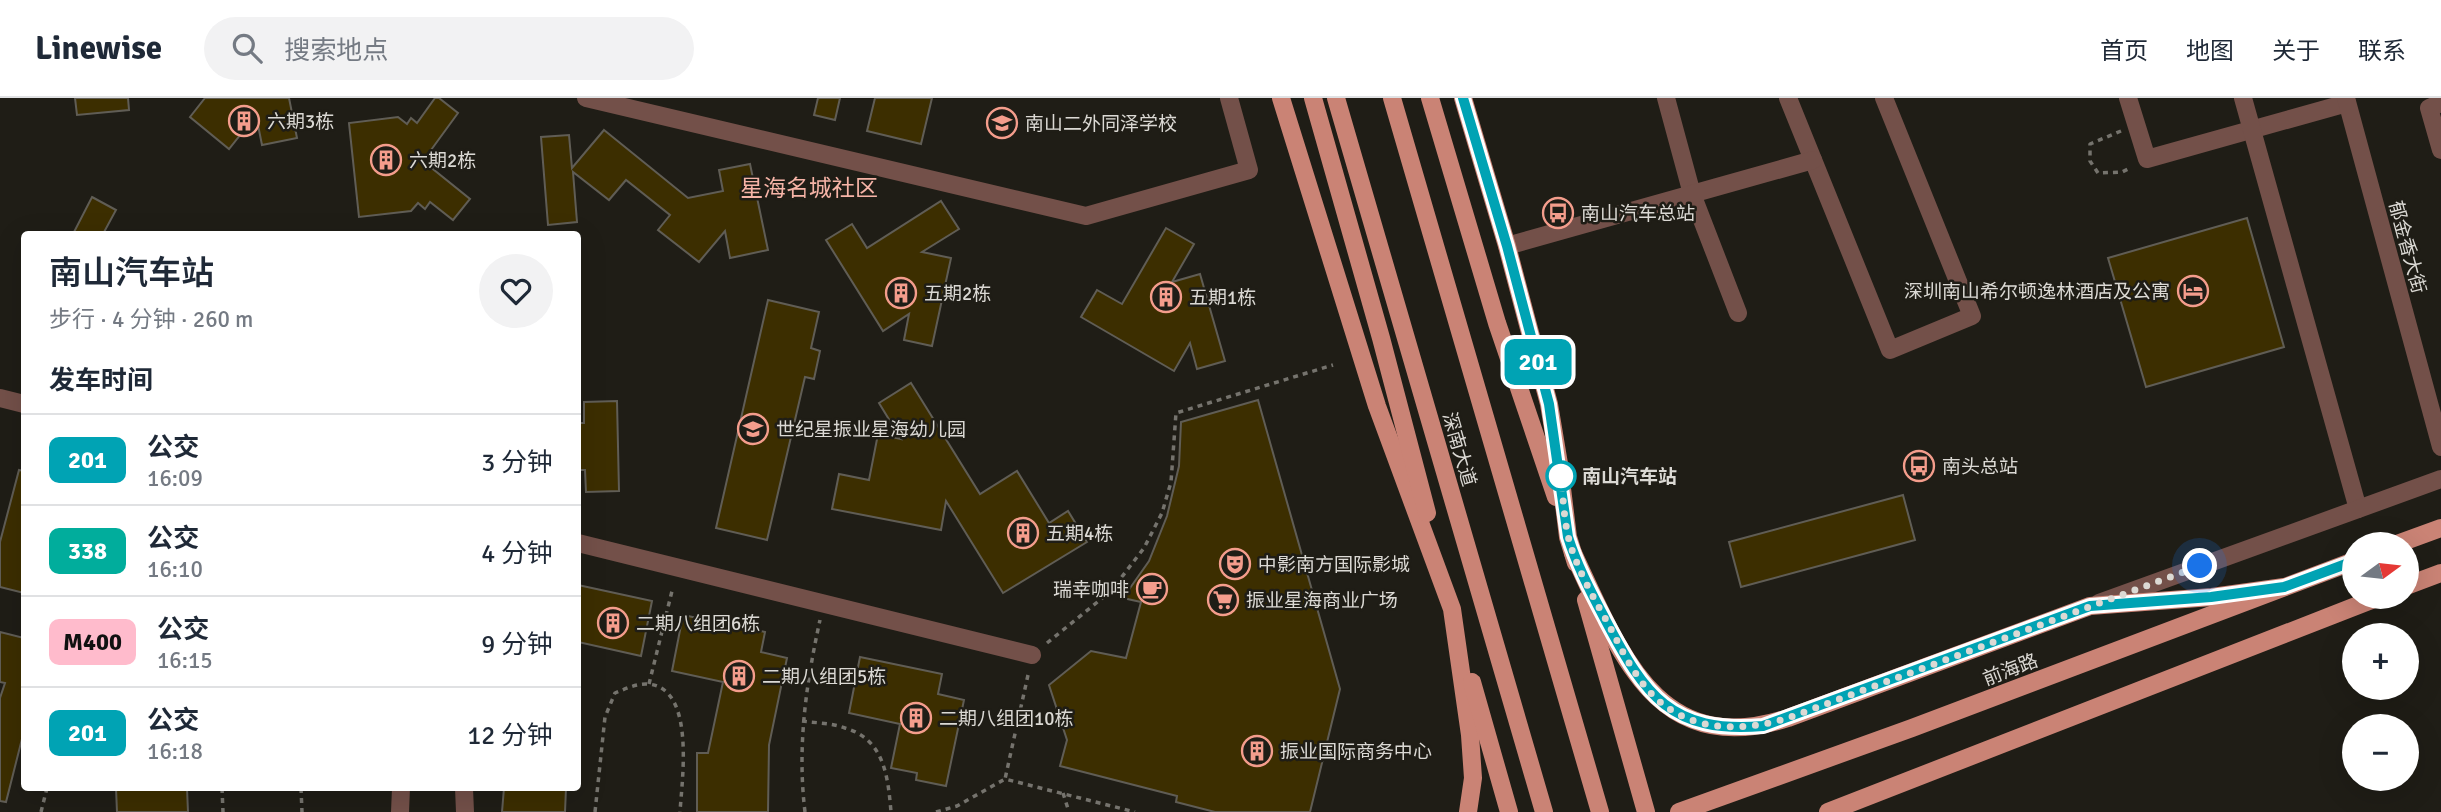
<!DOCTYPE html>
<html lang="zh">
<meta charset="utf-8">
<style>
:root{--surface:#fff;--page:#f2f2f3;--text:#1f2937;--muted:#747a83;--line:#e0e1e3}
body{margin:0;font-family:Signika,"Noto Sans SC",sans-serif;background:var(--page);color:var(--text);height:100vh;display:flex;flex-direction:column;font-size:26px;white-space:nowrap}
*{box-sizing:border-box;margin:0}
p{font-size:23px;color:var(--muted)}
.icon{flex:none;width:38px;height:38px;fill:none;stroke:currentColor;stroke-width:2;stroke-linecap:round;stroke-linejoin:round}
.map{position:relative;flex:1;overflow:hidden}
.details{position:absolute;left:21px;top:133px;width:560px;height:560px;display:flex;flex-direction:column;background:var(--surface);border-radius:7px;box-shadow:0 7px 28px #0002}
.details>*{flex:none}
.badge{padding:0 14px;border-radius:10px;font-size:24px;line-height:46px}
.needle{width:46px;rotate:75deg}
.tools{position:absolute;left:2342px;top:434px;display:grid;gap:14px}
.tools a{display:grid;place-items:center;width:77px;height:77px;border-radius:50%;background:var(--surface);box-shadow:0 7px 28px #0002;font-size:35px}
.you{position:absolute;width:35px;height:35px;margin:-18px;border:5px solid #fff;border-radius:50%;background:#1a73e8;box-shadow:0 0 0 10px #1a73e833}
.map>.badge{position:absolute;translate:-50% -50%;box-shadow:0 0 0 4px #fff}
h2{padding:0 28px;font-size:26px;line-height:63px}
.round{display:grid;place-items:center;flex:none;width:74px;height:74px;border-radius:37px;background:var(--page)}
.summary{display:flex;align-items:center;justify-content:space-between;height:119px;padding:0 28px}
h1{font-size:33px;font-weight:600;line-height:52px}
ul{padding:0;list-style:none}
li{display:flex;align-items:center;gap:21px;height:91px;padding:0 28px;border-top:2px solid var(--line)}
li div{flex:1}
li b{display:block;font-size:26px}
li em{font-style:normal}
li .badge{min-width:77px;font-weight:700;text-align:center}
header{display:flex;align-items:center;gap:42px;box-sizing:border-box;height:98px;padding:0 35px;background:var(--surface);border-bottom:2px solid var(--line)}
header strong{font-size:33px}
nav{display:flex;gap:38px;margin-inline-start:auto;font-size:24px}
.search{width:490px;height:63px;background:var(--page);display:flex;align-items:center;gap:18px;box-sizing:border-box;padding:0 24px;border-radius:38px;color:var(--muted);font-size:26px}
.map>svg:first-child{display:block}
</style>
<header>
<strong>Linewise</strong>
<div class="search"><svg class="icon" aria-label="search" viewBox="0 0 24 24"><circle cx="10" cy="10" r="6"/><path d="M15 15l6 6"/></svg>搜索地点</div>
<nav><a>首页</a><a>地图</a><a>关于</a><a>联系</a></nav>
</header>
<div class="map">
<svg width="2441" height="714" viewBox="0 0 2441 714">
<rect width="100%" height="100%" fill="#1f1d16"/>
<g fill="#3c2e00" stroke="#605d55" stroke-width="2">
<path d="M75,0H128L129,12L77,17Z"/>
<path d="M205,0H289L297,40L262,47L256,17L229,51L190,19Z"/>
<path d="M435,0H439L458,15L423,63L470,101L453,122L430,104L425,111L418,105L411,113L359,119L349,25L398,19L407,26L411,20L417,25Z"/>
<path d="M818,0H840L835,22L814,17Z"/>
<path d="M875,0H932L921,46L867,33Z"/>
<path d="M604,32L688,100L723,93L719,72L750,66L768,152L730,160L725,133L699,164L658,132L670,117L626,82L609,102L573,74L577,124L548,127L541,39L569,37L572,70Z"/>
<path d="M92,99L116,112L103,136H73Z"/>
<path d="M941,103L959,131L922,154L951,160L932,248L904,242L909,216L883,233L826,142L852,126L867,150Z"/>
<path d="M2247,120L2284,249L2146,289L2108,160Z"/>
<path d="M1166,130L1194,146L1172,184L1200,176L1225,263L1197,271L1190,245L1174,273L1081,219L1097,192L1122,206Z"/>
<path d="M768,202L819,214L811,250L820,253L814,281L805,279L767,442L716,430Z"/>
<path d="M911,285L980,396L1017,373L1049,425L1068,413L1087,444L1003,495L946,403L941,432L832,411L839,376L869,382L878,336L901,341L879,305Z"/>
<path d="M1258,302L1340,591L1310,714H1215L1176,704L1177,698L1060,668L1067,642L1049,587L1091,553L1126,560L1141,504L1123,500L1149,463L1167,418L1179,368L1181,324Z"/>
<path d="M617,303L619,393L586,394L585,372H578V325H584V304Z"/>
<path d="M19,372L24,373V495L0,489V444Z"/>
<path d="M1903,397L1915,442L1741,489L1729,444Z"/>
<path d="M578,487L652,503L641,558L578,544Z"/>
<path d="M683,517L765,534L761,554L787,560L769,647L768,714H697V655H708L723,584L672,573Z"/>
<path d="M0,534L24,540V633L6,704L0,703V600L5,585L0,584Z"/>
<path d="M860,559L942,576L938,596L964,602L946,688L916,682L917,675L891,670L900,626L849,615Z"/>
<path d="M116,690H187L188,714H117Z"/>
<path d="M504,690H566L565,714H502Z"/>
</g>
<g fill="none" stroke-linecap="round" stroke-linejoin="round">
<g stroke="#75736d" stroke-width="3.5" stroke-dasharray="5 5" stroke-linecap="butt">
<path d="M2121,33L2090,46V63L2098,75L2122,74L2130,70"/>
<path d="M1047,545L1111,493L1144,450L1162,415L1171,384L1176,315L1333,267"/>
<path d="M1028,577L1005,681L1135,714"/>
<path d="M649,586L673,489"/>
<path d="M802,623C816,625 832,625 845,630C884,641 888,678 891,714"/>
<path d="M222,690L223,714"/>
<path d="M301,690L302,714"/>
<path d="M1063,695L1069,714"/>
<path d="M41,714L47,690"/>
<path d="M595,714L605,619L615,595C625,591 635,586 646,586C696,587 682,681 680,714"/>
<path d="M805,714C797,649 806,586 820,522"/>
<path d="M936,714L957,708L1005,681"/>
</g>
<g stroke="#735049" stroke-width="18">
<path d="M586,0L1086,118L1249,72L1229,0"/>
<path d="M1666,0L1692,96L1738,215"/>
<path d="M1788,0L1890,252L1972,218L1884,0"/>
<path d="M2128,0L2147,61L2347,5"/>
<path d="M2243,0L2358,411"/>
<path d="M2346,0L2441,349"/>
<path d="M2441,5L2429,10L2441,52"/>
<path d="M1507,148L1813,62"/>
<path d="M0,300L24,306"/>
<path d="M578,445L1032,557"/>
<path d="M2099,505L2441,381"/>
<path d="M464,690L465,714"/>
<path d="M400,714L401,690"/>
</g>
<g stroke="#ca8375" stroke-width="18">
<path d="M1281,0L1377,308L1452,511L1470,637L1473,680L1468,714"/>
<path d="M1313,0L1381,240L1427,415"/>
<path d="M1336,0L1544,714"/>
<path d="M1392,0L1600,714"/>
<path d="M1430,0L1497,225L1556,399"/>
<path d="M1463,0L1507,148L1549,306L1559,366L1568,439L1576,465"/>
<path d="M2397,446L2441,430"/>
<path d="M1573,455C1619,552 1656,663 1788,620L2090,508L2212,499L2284,489"/>
<path d="M2406,488L2441,475"/>
<path d="M1586,502L1646,714"/>
<path d="M1472,584L1509,714"/>
<path d="M1679,714L1912,630L2354,463"/>
<path d="M1828,714L2379,499"/>
</g>
</g>
<g fill="none" stroke-linecap="round" stroke-linejoin="round">
<g stroke="#fff" stroke-width="16">
<path id="line" d="M1463,0L1507,148L1549,306L1568,439C1577,468 1592,496 1606,523C1645,597 1671,636 1763,628L2090,508L2211,499L2284,489L2354,463"/>
</g>
<use href="#line" stroke="#00a3b4" stroke-width="10"/>
<path stroke="#dbd9d4" stroke-width="7" stroke-dasharray="0 12.6" d="M1561,378C1563,399 1564,422 1569,442C1577,472 1595,502 1610,529C1621,551 1633,575 1649,593C1685,634 1740,635 1788,620L2200,468"/>
</g>
<defs>
<g id="building-ring" transform="scale(1.575)"><circle r="9.5" fill="#1f1d16" stroke="#f49d8c" stroke-width="1.5"/><path d="M-4-6H4V6H1V3H-1V6H-4ZM-2.5-4.3h1.7v1.8h-1.7ZM.8-4.3h1.7v1.8H.8ZM-2.5-1h1.7V.8h-1.7ZM.8-1h1.7V.8H.8Z" fill="#f49d8c"/></g>
<g id="school-ring" transform="scale(1.575)"><circle r="9.5" fill="#1f1d16" stroke="#f49d8c" stroke-width="1.5"/><path d="M0-5L7-2L0 1L-7-2ZM-4 1L0 2.5L4 1V4Q0 6-4 4Z" fill="#f49d8c"/></g>
<g id="bus-ring" transform="scale(1.575)"><circle r="9.5" fill="#1f1d16" stroke="#f49d8c" stroke-width="1.5"/><path d="M-5-6H5V4H4V6H2V4H-2V6H-4V4H-5ZM-3.5-4V0h7V-4ZM-3.5 1.2v1.5H-2V1.2ZM2 1.2v1.5H3.5V1.2Z" fill="#f49d8c"/></g>
<g id="hotel-ring" transform="scale(1.575)"><circle r="9.5" fill="#1f1d16" stroke="#f49d8c" stroke-width="1.5"/><path d="M-6-4.5h1.5V1H6V5H4.5V3h-9V5H-6ZM-4 0a1.8 1.8 0 1 1 3.6 0ZM.5 0V-2.5h3Q6-2.5 6 0Z" fill="#f49d8c"/></g>
<g id="theatre-ring" transform="scale(1.575)"><circle r="9.5" fill="#1f1d16" stroke="#f49d8c" stroke-width="1.5"/><path d="M-5-5.5Q0-4 5-5.5V0Q5 5 0 6Q-5 5-5 0ZM-3.3-2.5H-1v1.5H-3.3ZM1-2.5H3.3v1.5H1ZM-2.8 1Q0 5.5 2.8 1Z" fill="#f49d8c"/></g>
<g id="cafe-ring" transform="scale(1.575)"><circle r="9.5" fill="#1f1d16" stroke="#f49d8c" stroke-width="1.5"/><path d="M-5.5-4.5H6V0H3Q3 3.5 0 3.5H-2.5Q-5.5 3.5-5.5 0ZM3-3.2v2h1.7v-2ZM-6 4.5H4V6H-6Z" fill="#f49d8c"/></g>
<g id="supermarket-ring" transform="scale(1.575)"><circle r="9.5" fill="#1f1d16" stroke="#f49d8c" stroke-width="1.5"/><path d="M-6-5.5h2.5l.6 2H6L4.5 2H-2.5L-4.4-4H-6ZM-1.5 3.2a1.3 1.3 0 1 0 .1 0ZM3 3.2a1.3 1.3 0 1 0 .1 0Z" fill="#f49d8c"/></g>
</defs>
<g fill-rule="evenodd">
<use href="#building-ring" x="244" y="23"/>
<use href="#school-ring" x="1002" y="25"/>
<use href="#building-ring" x="386" y="62"/>
<use href="#bus-ring" x="1558" y="115"/>
<use href="#hotel-ring" x="2193" y="193"/>
<use href="#building-ring" x="901" y="195"/>
<use href="#building-ring" x="1166" y="199"/>
<use href="#school-ring" x="753" y="331"/>
<use href="#bus-ring" x="1919" y="368"/>
<use href="#building-ring" x="1023" y="435"/>
<use href="#theatre-ring" x="1235" y="466"/>
<use href="#cafe-ring" x="1152" y="491"/>
<use href="#supermarket-ring" x="1223" y="502"/>
<use href="#building-ring" x="613" y="525"/>
<use href="#building-ring" x="739" y="578"/>
<use href="#building-ring" x="916" y="620"/>
<use href="#building-ring" x="1257" y="653"/>
</g>
<circle fill="#fff" stroke="#00a3b4" stroke-width="3.5" cx="1561" cy="378" r="14"/>
<g text-anchor="middle" stroke-width="5" stroke-linejoin="round" paint-order="stroke">
<g font-size="19" fill="#dbd9d4" stroke="#1f1d16" text-anchor="start">
<text x="267" y="30">六期3栋</text>
<text x="1025" y="32">南山二外同泽学校</text>
<text x="409" y="69">六期2栋</text>
<text x="1581" y="122">南山汽车总站</text>
<text x="2170" y="200" text-anchor="end">深圳南山希尔顿逸林酒店及公寓</text>
<text x="924" y="202">五期2栋</text>
<text x="1189" y="206">五期1栋</text>
<text x="776" y="338">世纪星振业星海幼儿园</text>
<text x="1942" y="375">南头总站</text>
<text x="1046" y="442">五期4栋</text>
<text x="1258" y="473">中影南方国际影城</text>
<text x="1129" y="498" text-anchor="end">瑞幸咖啡</text>
<text x="1246" y="509">振业星海商业广场</text>
<text x="636" y="532">二期八组团6栋</text>
<text x="762" y="585">二期八组团5栋</text>
<text x="939" y="627">二期八组团10栋</text>
<text x="1280" y="660">振业国际商务中心</text>
</g>
<g font-size="19" fill="#dbd9d4" stroke="#1f1d16">
<text transform="translate(2408 149) rotate(75)" y="7">郁金香大街</text>
<text transform="translate(1460 351) rotate(74)" y="7">深南大道</text>
<text transform="translate(2010 571) rotate(-21)" y="7">前海路</text>
</g>
<g font-size="19" font-weight="bold" fill="#dbd9d4" stroke="#1f1d16" text-anchor="start">
<text x="1582" y="385">南山汽车站</text>
</g>
<g font-size="23" fill="#f6b4a7" stroke="#1f1d16">
<text x="809" y="98">星海名城社区</text>
</g>
</g>
</svg>
<div class="tools">
<a><svg class="needle" viewBox="-14 -14 28 28"><path d="M0-13l5 13h-10z" fill="#e53935"/><path d="M0 13l5-13h-10z" fill="#747a83"/></svg></a>
<a>+</a>
<a>−</a>
</div>
<div class="you" style="left:2200px;top:468px"></div>
<b class="badge" style="left:1538px;top:264px;background:#00a3b4;color:#fff">201</b>
<section class="details">
<div class="summary"><div><h1>南山汽车站</h1><p>步行 · 4 分钟 · 260 m</p></div><a class="round"><svg class="icon" aria-label="heart" viewBox="0 0 24 24"><path d="M12 20l-8-8c-3-5 5-10 8-4 3-6 11-1 8 4z"/></svg></a></div>
<h2>发车时间</h2>
<ul>
<li><span class="badge" style="background:#00a3b4;color:#fff">201</span><div><b>公交</b><p>16:09</p></div><em>3 分钟</em></li>
<li><span class="badge" style="background:#01ad9c;color:#fff">338</span><div><b>公交</b><p>16:10</p></div><em>4 分钟</em></li>
<li><span class="badge" style="background:#fbc;color:#111">M400</span><div><b>公交</b><p>16:15</p></div><em>9 分钟</em></li>
<li><span class="badge" style="background:#00a3b4;color:#fff">201</span><div><b>公交</b><p>16:18</p></div><em>12 分钟</em></li>
</ul>
</section>
</div>
